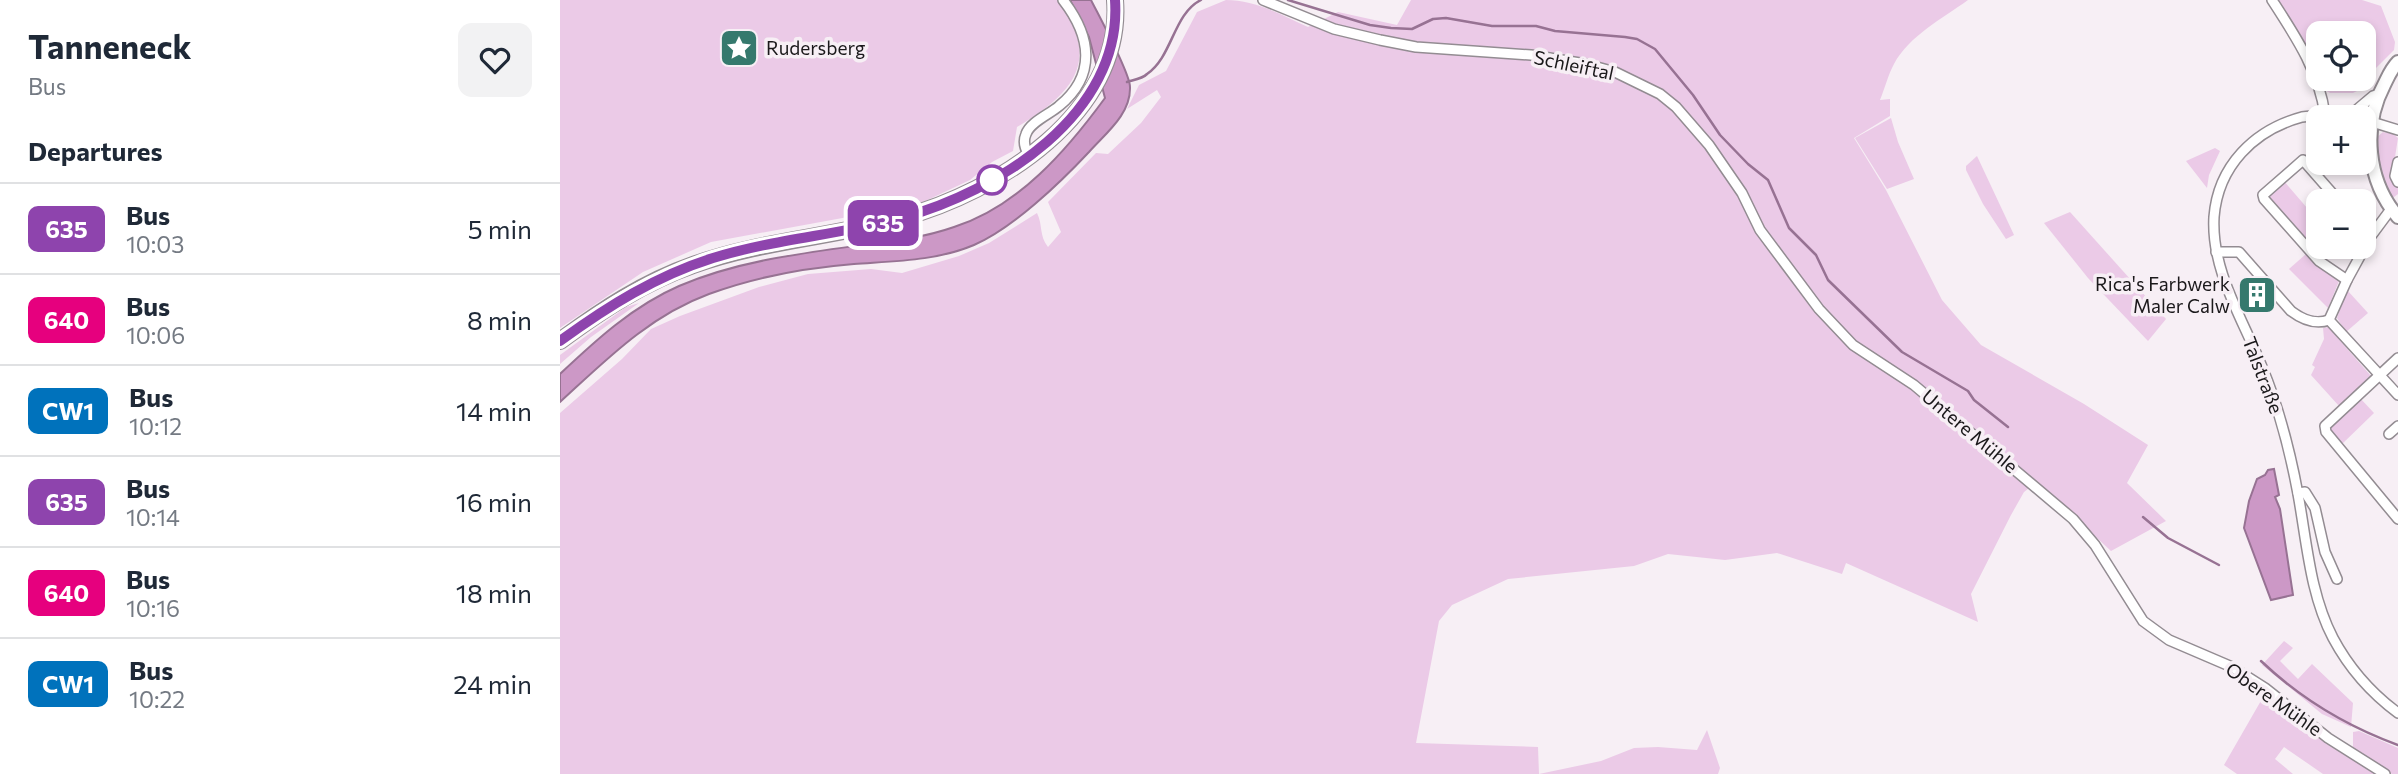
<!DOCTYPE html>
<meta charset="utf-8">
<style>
:root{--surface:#fff;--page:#f2f2f3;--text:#1f2937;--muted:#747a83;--line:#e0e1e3}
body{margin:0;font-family:Commissioner,sans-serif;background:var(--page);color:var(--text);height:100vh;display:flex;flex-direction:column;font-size:26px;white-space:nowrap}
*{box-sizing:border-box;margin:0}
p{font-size:23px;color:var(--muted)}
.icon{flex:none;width:38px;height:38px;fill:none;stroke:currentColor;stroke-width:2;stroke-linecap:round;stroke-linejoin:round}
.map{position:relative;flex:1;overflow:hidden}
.side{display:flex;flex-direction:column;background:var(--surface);width:560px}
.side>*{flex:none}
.badge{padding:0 14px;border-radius:10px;font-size:24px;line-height:46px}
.fabs{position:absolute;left:1746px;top:21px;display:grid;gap:14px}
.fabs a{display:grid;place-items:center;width:70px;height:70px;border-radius:14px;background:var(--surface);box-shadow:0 4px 10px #0003;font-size:35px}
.map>.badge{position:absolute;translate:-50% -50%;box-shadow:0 0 0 4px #fff}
h2{padding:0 28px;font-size:26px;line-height:63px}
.round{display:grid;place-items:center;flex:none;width:74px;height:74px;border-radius:14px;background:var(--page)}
.summary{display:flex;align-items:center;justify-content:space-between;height:119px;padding:0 28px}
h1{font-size:33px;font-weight:700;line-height:52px}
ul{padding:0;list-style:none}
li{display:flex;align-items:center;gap:21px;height:91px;padding:0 28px;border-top:2px solid var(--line)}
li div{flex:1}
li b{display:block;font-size:26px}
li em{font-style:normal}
li .badge{min-width:77px;font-weight:700;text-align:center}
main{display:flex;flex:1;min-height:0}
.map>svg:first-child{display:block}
</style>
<main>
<section class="side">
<div class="summary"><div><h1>Tanneneck</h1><p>Bus</p></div><a class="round"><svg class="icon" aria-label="heart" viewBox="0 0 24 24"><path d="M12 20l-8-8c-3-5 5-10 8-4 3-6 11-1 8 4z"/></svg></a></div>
<h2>Departures</h2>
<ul>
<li><span class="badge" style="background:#8e44ad;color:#fff">635</span><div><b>Bus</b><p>10:03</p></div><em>5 min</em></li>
<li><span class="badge" style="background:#e6007e;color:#fff">640</span><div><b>Bus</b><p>10:06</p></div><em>8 min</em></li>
<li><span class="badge" style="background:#0072bc;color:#fff">CW1</span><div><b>Bus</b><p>10:12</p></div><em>14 min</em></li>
<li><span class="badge" style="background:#8e44ad;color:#fff">635</span><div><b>Bus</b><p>10:14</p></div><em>16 min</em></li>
<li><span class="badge" style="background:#e6007e;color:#fff">640</span><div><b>Bus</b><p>10:16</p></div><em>18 min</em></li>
<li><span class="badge" style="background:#0072bc;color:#fff">CW1</span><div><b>Bus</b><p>10:22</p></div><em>24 min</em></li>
</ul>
</section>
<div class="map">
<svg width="1838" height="774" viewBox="0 0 1838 774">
<rect width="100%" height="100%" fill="#f7eff5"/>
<g fill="#ebcae7">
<path d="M0,0H497C543,60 513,94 457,127L453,151L432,162L410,180L359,204L151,242L83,272L0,328Z"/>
<path d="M666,0C695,0 722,15 748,27L778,12L837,25L851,0H1408C1383,18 1349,36 1334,64C1328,75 1325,88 1320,100L1330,99V116L1294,138L1326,190L1382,300L1421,345L1524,404L1588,445L1567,483L1606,521L1551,551L1477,482L1464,492L1451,515L1411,594L1418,622L1286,563L1282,574L1217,553L1165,560L1108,554L1074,566L948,579L892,605L879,621L856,743L978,747L979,774L1041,761L1074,748L1098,747L1137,750L1147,730L1160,768L1158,774H0V413L62,359L91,329L120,316L199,287L248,274L311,269L342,273L399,256L429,243L477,213C483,225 479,236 488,247L501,232L488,202L536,153L548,154L581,123L601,97L597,90L567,109L579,85L606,71L637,12Z"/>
<path d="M1717,0H1802L1821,6L1835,42L1834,50L1812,72L1799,90L1793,93H1770L1765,90L1761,79H1804V33H1759V75L1751,56Z"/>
<path d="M1331,118L1338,142L1354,179L1327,189L1295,138Z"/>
<path d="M1823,132L1833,134L1838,138L1832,176L1838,188V194L1830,200L1816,159L1815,139Z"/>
<path d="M1655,148L1660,151L1649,175L1647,188L1626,161Z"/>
<path d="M1417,156L1454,235L1446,239L1423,204L1406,170V166Z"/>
<path d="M1723,180L1754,216L1759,212V247H1776L1764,260L1709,200L1710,191Z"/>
<path d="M1510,212L1606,319L1588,341L1528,278L1484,223Z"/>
<path d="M1746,254L1779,281L1768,308L1729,269Z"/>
<path d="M1787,290L1808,313L1786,332L1777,318Z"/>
<path d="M79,303L31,337L0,364V355L66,307Z"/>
<path d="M1768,327L1811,376L1779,406L1751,375L1755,367L1752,365L1764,339L1763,328Z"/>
<path d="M1799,397L1814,413L1781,445L1770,429L1771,423Z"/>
<path d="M1724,641L1733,648L1720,661L1738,679L1752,664L1793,703L1791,727L1762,714L1702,665Z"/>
<path d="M1706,692L1820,774H1763L1724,747L1715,759L1733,774H1677L1664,765Z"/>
<path d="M1799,731L1838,748V774H1832L1796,753L1793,747V732Z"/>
</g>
<g fill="#cc98c6" stroke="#977293" stroke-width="2">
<path d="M510,0H531C539,16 570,73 570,87C571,114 546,133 529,152C500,183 453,228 414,245C376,261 335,261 294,264C245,268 195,277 149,294C89,316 46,360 0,402V374C36,340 73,306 119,286C175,262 236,254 295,246C328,242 363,238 394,227C458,207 507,150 545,98L529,37Z"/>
<path d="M1714,469L1719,495L1715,497L1720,509L1733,595L1711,600L1684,528L1689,501L1697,479L1705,475L1708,470Z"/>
</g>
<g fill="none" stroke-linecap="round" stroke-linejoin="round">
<g stroke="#977293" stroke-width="2.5">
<path d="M728,0L810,25L831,28L852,29L873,19L886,18L932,26H976L995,31L1065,37L1077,39L1095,49L1133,95L1160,135L1188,164L1208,180L1229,228L1256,255L1268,280L1342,352L1408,391L1414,400L1448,427"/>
<path d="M567,82C573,80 582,79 587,74C613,56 613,14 641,0"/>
<path d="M1583,517L1608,538L1659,565"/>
<path d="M1701,661C1741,699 1786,726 1838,745"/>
</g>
<g stroke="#938c92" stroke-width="12">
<g id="street">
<path d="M703,0L774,29L820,40L856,47L971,55L1026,64L1055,72L1100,94L1116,107L1149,145L1182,193L1200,230L1259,309L1293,345L1354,385L1513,519L1535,545L1583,621L1609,640L1672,667L1705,688L1768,738L1825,774"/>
<path d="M1712,0C1736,37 1759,71 1765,115"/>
<path d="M1794,112L1813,96L1819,94"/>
<path d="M1812,122C1797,108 1782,113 1763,115C1756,116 1749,116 1742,117C1694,130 1658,166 1654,217C1651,271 1683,319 1702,367C1719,408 1730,451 1738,494C1747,543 1750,594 1773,638C1789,668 1811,693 1838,713"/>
<path d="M1804,124L1812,122L1838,130"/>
<path d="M469,155C465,149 463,141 466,134C470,122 490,114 499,106C537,75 531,36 503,0"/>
<path d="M1838,162L1835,176L1838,182"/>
<path d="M1779,201L1743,160L1703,195L1704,199L1759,261L1787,280"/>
<path d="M1831,209L1811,236L1787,280L1769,320L1838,395"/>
<path d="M1656,252H1679L1731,311C1743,320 1755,325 1769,320"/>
<path d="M1838,358L1765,426L1766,432L1838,519"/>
<path d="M1829,434L1838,426"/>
<path d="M1738,493L1745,492L1755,508L1765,552L1777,579"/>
</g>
</g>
<g stroke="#938c92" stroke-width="16">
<path id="secondary" d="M1838,62C1831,69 1828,77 1824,85C1802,127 1807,181 1838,217"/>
</g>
<g stroke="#938c92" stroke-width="18">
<path id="primary" d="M0,341C42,310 84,282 133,265C200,241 272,237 341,218C437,192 564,113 555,0"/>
</g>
<use href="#street" stroke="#fff" stroke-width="9"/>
<use href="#secondary" stroke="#fff" stroke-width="12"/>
<use href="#primary" stroke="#fff" stroke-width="14"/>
</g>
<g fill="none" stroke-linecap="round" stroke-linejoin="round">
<g stroke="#fff" stroke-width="16">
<path id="line" d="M0,341C48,306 96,276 153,258C214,239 279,235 341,218C437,192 563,114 555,0"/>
</g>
<use href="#line" stroke="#8e44ad" stroke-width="10"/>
</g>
<defs>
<g id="sight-square" transform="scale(2.0125)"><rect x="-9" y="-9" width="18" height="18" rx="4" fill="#35796d" stroke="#f7eff5"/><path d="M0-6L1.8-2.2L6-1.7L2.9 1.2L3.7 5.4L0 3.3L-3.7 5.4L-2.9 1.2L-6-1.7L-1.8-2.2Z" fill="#fff"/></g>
<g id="building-square" transform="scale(2.0125)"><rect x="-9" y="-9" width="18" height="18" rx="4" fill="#35796d" stroke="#f7eff5"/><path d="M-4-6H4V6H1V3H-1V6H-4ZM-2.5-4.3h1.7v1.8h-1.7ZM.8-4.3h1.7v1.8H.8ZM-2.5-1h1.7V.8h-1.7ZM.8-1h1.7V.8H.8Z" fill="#fff"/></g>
</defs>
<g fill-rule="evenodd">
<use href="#sight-square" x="179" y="48"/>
<use href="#building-square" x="1697" y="295"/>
</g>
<circle fill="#fff" stroke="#8e44ad" stroke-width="3.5" cx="432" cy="180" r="14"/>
<g text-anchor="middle" stroke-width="7" stroke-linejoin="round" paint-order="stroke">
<g font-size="19" fill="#1b191b" stroke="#f7eff5" text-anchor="start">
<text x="206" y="55">Rudersberg</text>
<text x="1670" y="291" text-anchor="end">Rica's Farbwerk<tspan x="1670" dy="22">Maler Calw</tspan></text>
</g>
<g font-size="19" fill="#1b191b" stroke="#f7eff5">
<text transform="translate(1014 65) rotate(12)" y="7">Schleiftal</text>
<text transform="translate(1703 375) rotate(69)" y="7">Talstraße</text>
<text transform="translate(1410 431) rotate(40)" y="7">Untere Mühle</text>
<text transform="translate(1714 699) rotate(35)" y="7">Obere Mühle</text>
</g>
</g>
</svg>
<div class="fabs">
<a><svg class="icon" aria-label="locate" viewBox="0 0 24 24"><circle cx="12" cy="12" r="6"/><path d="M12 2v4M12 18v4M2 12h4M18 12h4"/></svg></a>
<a>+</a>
<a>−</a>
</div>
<b class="badge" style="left:323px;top:223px;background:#8e44ad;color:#fff">635</b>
</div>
</main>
